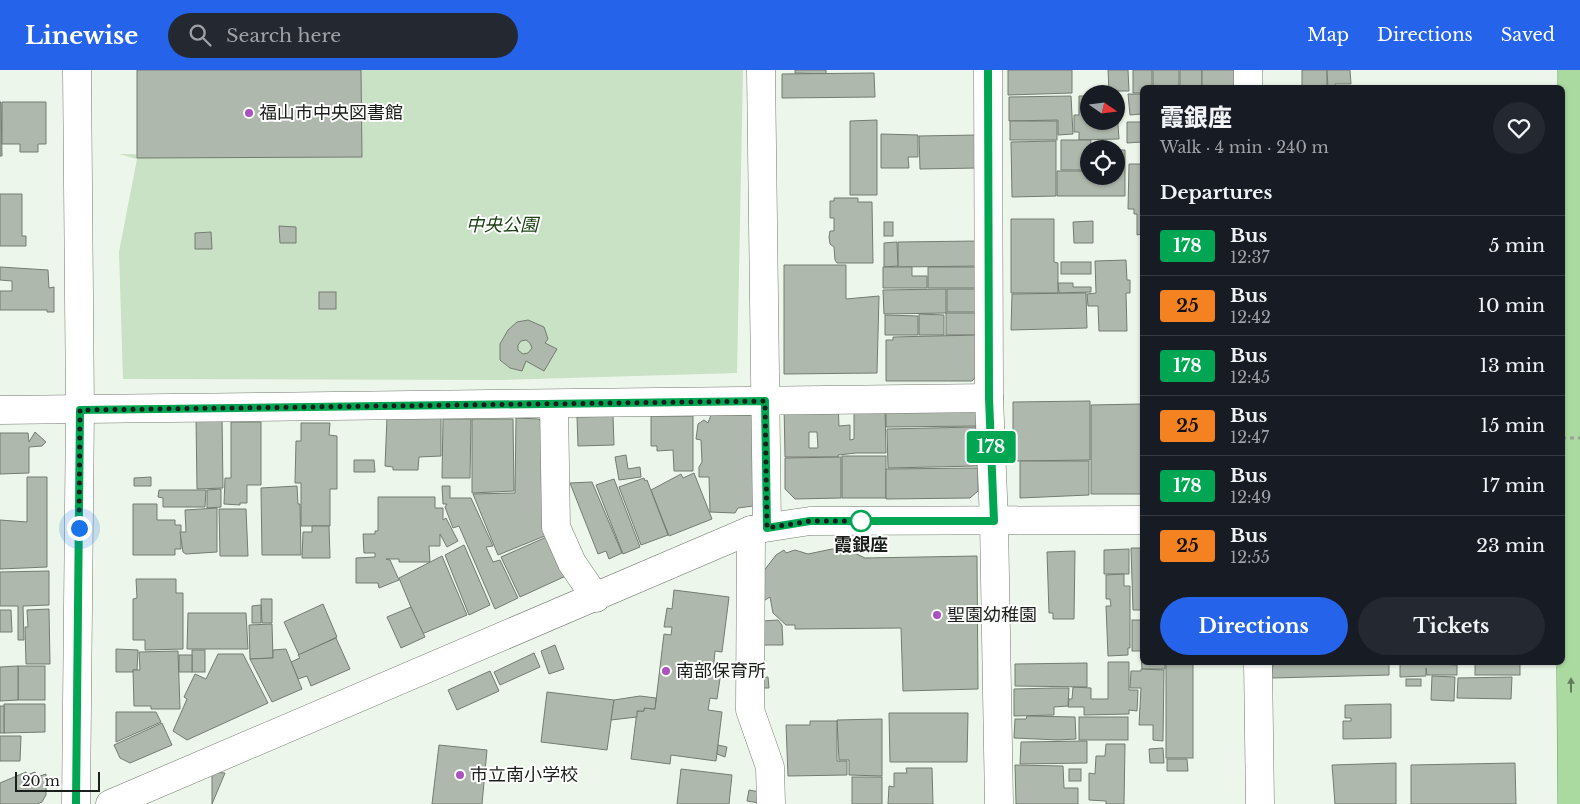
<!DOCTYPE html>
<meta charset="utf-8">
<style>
:root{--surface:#171b24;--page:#242831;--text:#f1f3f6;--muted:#9ea1a6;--line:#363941;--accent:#2563eb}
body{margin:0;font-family:"Libre Baskerville","Noto Sans JP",serif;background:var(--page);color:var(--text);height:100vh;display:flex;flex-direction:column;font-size:19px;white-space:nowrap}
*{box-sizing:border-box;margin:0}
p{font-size:16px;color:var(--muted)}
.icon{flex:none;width:28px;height:28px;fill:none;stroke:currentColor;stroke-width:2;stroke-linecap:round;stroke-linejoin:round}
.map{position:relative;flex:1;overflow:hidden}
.side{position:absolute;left:1140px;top:15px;width:425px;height:580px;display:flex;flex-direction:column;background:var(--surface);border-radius:8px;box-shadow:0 1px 4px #0004}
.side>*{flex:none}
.badge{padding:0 10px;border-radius:4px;font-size:18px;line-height:32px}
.needle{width:32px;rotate:104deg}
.controls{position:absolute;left:1080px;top:15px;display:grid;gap:10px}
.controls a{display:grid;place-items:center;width:45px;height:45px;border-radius:50%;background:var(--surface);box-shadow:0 1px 4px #0004;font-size:25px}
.scale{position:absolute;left:15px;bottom:12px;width:85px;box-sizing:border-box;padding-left:5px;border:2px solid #1b1f1b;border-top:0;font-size:14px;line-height:18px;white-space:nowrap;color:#1b1f1b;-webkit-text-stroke:4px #fff;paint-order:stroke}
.you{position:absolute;width:25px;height:25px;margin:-12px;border:4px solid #fff;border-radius:50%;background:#1a73e8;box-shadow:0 0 0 8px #1a73e833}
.map>.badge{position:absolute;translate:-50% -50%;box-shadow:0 0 0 2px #fff}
h2{padding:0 20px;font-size:19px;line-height:45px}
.round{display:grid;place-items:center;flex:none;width:52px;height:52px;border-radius:26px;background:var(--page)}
.overview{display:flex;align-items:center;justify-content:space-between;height:85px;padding:0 20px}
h1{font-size:24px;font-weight:800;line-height:38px}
.button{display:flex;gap:10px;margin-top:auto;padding:10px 20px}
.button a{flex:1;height:58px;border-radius:30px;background:var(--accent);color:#fff;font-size:20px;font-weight:800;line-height:58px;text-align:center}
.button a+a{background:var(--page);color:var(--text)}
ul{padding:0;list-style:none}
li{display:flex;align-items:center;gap:15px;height:60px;padding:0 20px;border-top:1px solid var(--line)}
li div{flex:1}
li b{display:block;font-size:19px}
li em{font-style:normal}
li .badge{min-width:55px;font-weight:700;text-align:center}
header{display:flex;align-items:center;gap:30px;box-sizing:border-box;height:70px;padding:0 25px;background:var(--accent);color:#fff}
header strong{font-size:24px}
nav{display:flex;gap:28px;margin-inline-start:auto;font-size:18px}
.search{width:350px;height:45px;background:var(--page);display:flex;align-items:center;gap:12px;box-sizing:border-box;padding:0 18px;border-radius:28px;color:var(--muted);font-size:19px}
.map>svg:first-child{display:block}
</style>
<header>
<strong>Linewise</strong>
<div class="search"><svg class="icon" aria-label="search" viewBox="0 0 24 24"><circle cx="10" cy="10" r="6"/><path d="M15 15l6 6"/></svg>Search here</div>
<nav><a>Map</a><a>Directions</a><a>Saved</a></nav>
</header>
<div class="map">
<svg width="1580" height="734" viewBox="0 0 1580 734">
<rect width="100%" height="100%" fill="#edf6ea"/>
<path fill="#c9e1c4" d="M353,0H743L737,303L503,310L123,309L119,182L137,89L119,84L182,85Z"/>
<g fill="#afb8ad" stroke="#747c72" fill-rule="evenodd">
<path d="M137,0H361L362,87L137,88Z"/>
<path d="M795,0H826V4L795,3Z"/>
<path d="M1008,0H1072V23L1008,25Z"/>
<path d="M1108,0H1128L1129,21H1109Z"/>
<path d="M1133,0H1152V18H1142V23H1133Z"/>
<rect x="1153" y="0" width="26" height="18"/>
<rect x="1180" y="0" width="22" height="18"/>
<rect x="1202" y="0" width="40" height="18"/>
<rect x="1302" y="0" width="25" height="18"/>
<path d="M1327,0H1350L1351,14H1335V18H1328Z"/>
<path d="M874,3L875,27L782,28V4Z"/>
<path d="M1128,24H1142V44L1130,45Z"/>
<path d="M1116,25L1119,69L1079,70V62H1074V45H1079V26H1089V51H1116Z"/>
<path d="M1071,26L1073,64L1058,65V50L1009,51V27Z"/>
<path d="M0,32H1L2,86H0Z"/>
<path d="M2,32H46V74H38V82H20V74H2Z"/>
<path d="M877,50V125H850V51Z"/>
<rect x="1010" y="51" width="47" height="19"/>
<path d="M1127,52H1142V72L1127,73Z"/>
<path d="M881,64L918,65V87H908L909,98H881Z"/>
<path d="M977,65V98L920,99L919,66Z"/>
<path d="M1061,70H1091L1089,100H1061Z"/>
<path d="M1056,71V126L1012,127L1011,72Z"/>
<path d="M1116,80H1125V126H1057V101H1089V106H1116Z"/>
<path d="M1129,94H1142V164L1137,165V144H1134V139H1128Z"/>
<path d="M0,124H22V166H26V176H0Z"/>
<path d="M834,128H858V132H872L873,193H837L835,190L834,177L830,174L829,167L830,161H834V148H830V131H834Z"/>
<path d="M1011,149H1054V192L1058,193V223H1011Z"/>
<path d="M1093,151V173H1074L1073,152Z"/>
<rect x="884" y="152" width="9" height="14"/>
<path d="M279,156L296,157V173H280Z"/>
<path d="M211,162L212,179H195V163Z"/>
<path d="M979,171V196L898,197V172Z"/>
<path d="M897,172L898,196L884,197V173Z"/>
<path d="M1126,190L1127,210H1130V223H1126L1127,261H1099L1098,236H1088L1087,224L1096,223L1095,191Z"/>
<rect x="1061" y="192" width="30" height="12"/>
<path d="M784,195H846V229L879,226L877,303L784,304Z"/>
<path d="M0,197L48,200L49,218L54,217V242H47V240H0V221H12V211L0,210Z"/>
<path d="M883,197H912V206H927V218H883Z"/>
<rect x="928" y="197" width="51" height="21"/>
<path d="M1058,213H1073V217H1091V222L1059,223Z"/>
<path d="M946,219V243L884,244L883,220Z"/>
<rect x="947" y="219" width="31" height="23"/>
<rect x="319" y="222" width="17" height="17"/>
<path d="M1077,223H1086L1087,258L1011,260L1012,224Z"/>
<rect x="946" y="243" width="31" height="22"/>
<path d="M919,244L944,245V265H919Z"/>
<path d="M885,245L918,246V265H885Z"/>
<path d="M528,250L544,257L548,269L545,273L557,279L544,301L526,291L522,301L510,298L500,290V274L508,260L517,252ZM526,270L530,273L532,278L528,283L523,284L518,280V275L521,271Z"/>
<path d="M977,265V306L972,311H886V270H893V267Z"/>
<path d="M1090,331V390L1013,391V332Z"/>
<path d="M838,332L839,356L850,355V370L854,369V334H885L886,383H856L838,385V387H785L784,333ZM809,362H817L818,378H809Z"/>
<path d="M886,333L978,337V356L886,357Z"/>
<path d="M1142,334V424H1091V335Z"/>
<path d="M711,345H752L753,347V436L738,438L735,443L710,442L709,407H699V397L702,392L701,370L696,369L698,354L704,350L708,353Z"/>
<path d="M441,346V386L419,387L418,400H393V397L385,396L387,347Z"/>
<path d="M613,346L614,375L578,376L577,347Z"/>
<path d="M651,346H693V401H674L673,380L657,381V376H651Z"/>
<path d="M196,348H222L223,418L197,419Z"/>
<path d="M516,348L539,349L545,358L557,461L498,485L473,424L515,423Z"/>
<path d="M443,349H471L470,408H442Z"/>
<path d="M472,349H513L514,421L472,423Z"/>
<path d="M231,352H261V415H247V433H240V435L224,434L225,408H231Z"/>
<path d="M301,353H330L329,365L337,366V419H330V456H301V413H295L296,371H301Z"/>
<path d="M976,357L977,396L888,398L887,359Z"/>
<path d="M35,362L46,372L42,376L29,377V403L0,404V363H28L29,372Z"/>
<path d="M626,385L628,399L640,397L641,407L619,410L615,387Z"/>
<rect x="842" y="386" width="44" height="42"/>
<path d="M841,387V428L795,429L785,419V388Z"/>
<path d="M354,390H374L375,402H354Z"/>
<path d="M1020,391H1089V425L1020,428Z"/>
<path d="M978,398V421L970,428L886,429V399Z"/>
<path d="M694,403L712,449L669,466L651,420L681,404L683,408Z"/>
<path d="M27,407H47V497L0,499V450L27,452Z"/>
<path d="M151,407V416H134V408Z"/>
<path d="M644,408L645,411L647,410L668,465L641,475L619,417Z"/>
<path d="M614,409L640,477L623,484L596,415Z"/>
<path d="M592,412L622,483L609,489L606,481L598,484L570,413Z"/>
<path d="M297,416L298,434H300L301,485H262L261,418Z"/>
<path d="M442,416H450V428H471L493,476L486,477L492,490L493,492L500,490L518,528L495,539L459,456L453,458L445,437L447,434H443Z"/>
<path d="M221,419V437L207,438V420Z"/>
<path d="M159,420H206L205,437H163V428L158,427Z"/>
<path d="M378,427H435V438H443V450L446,448L458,471L447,477L440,464V476H429L430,492H399V489H386L390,490L399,510L379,518L378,513H356V488L375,487V483H364L363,464H375V461H378Z"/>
<path d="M133,434H157V450H175V455H181V479H175V485H133Z"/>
<path d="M217,438V482L186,484L183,482L180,462H186L185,440Z"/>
<path d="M219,439H246L248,486H220Z"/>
<path d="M312,456H329L330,488H302L303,462H312Z"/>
<path d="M558,462L568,505L520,527L501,487Z"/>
<path d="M464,475L490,535L469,545L445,485Z"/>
<path d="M1131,478H1142V540H1133Z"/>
<path d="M832,479L848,480L865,488L977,486L978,619L903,621L901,558L795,559V555H786L773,543L770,527L762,532L763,502L776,485L784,480L786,483L795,480L808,484Z"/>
<path d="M1129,479V504H1104V480Z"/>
<path d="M1075,481L1074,549H1053V543H1049L1047,482Z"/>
<path d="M442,486L467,545L422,564L399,508Z"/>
<path d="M49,501V535L23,536L24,570H18V536H0V502Z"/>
<path d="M1124,504V516H1130V578H1128V585L1108,586L1106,536H1111L1110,529H1106V505Z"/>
<path d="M136,509H176V523H183V579L145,580V570H133V529L137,528Z"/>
<path d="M674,520L729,527L722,582L715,581L713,601L721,602L717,629L710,628L708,640L722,642L716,691L671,685L670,694L631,689L637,641H644V638L655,639L664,564L671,565L672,557H664L667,538L672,539Z"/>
<path d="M261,529H272V553H262Z"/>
<path d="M323,534L337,567L299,585L284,552Z"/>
<path d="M261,535V553H252V536Z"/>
<path d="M411,537L425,567L401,578L387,547Z"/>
<path d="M49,539L50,594H26L25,557H28L27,540Z"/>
<path d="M0,540H11L12,562H0Z"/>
<path d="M188,543H246L248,579H187Z"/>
<path d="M778,550L782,555L783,575H763V551Z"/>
<rect x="1132" y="550" width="10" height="31"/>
<path d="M272,554L273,588L250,589L249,555Z"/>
<path d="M336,568L350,599L311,616L307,606L298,609L291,592L300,588L298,585Z"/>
<path d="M555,575L564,599L549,604L541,581Z"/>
<path d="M116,579L138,580L137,600H133V602H116Z"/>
<path d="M286,579L302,619L272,632L250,589L273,588V580Z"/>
<rect x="192" y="580" width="13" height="22"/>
<path d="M178,581L180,639H151V636H134L133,600H140L139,582Z"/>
<path d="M534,583L540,597L500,615L494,602Z"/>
<path d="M218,584H243L268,633L187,670L173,661L187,629L184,627L195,604L206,609Z"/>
<path d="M1141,584L1142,592H1165V599H1142Z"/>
<rect x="179" y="585" width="13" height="17"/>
<path d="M1108,592H1129V620H1138L1137,641L1129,640V644L1084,645V637H1068L1069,629H1072L1073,617L1091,618V629H1108Z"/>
<rect x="1166" y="592" width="27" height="96"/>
<path d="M1273,592H1389V605L1272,608Z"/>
<path d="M1400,592L1457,595V605H1427L1426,598V606L1400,607Z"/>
<rect x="1475" y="592" width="45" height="13"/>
<path d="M1087,593V617L1015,616V594Z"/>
<rect x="18" y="596" width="27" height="34"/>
<path d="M18,596V630L0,631V597Z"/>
<path d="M1141,599L1164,600L1163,671L1153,670V655H1139L1141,618H1130L1131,601H1141Z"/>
<path d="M490,601L499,621L457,640L448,620Z"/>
<path d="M1432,606L1455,607L1454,631L1431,630Z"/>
<path d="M768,607L769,618H762V608Z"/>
<path d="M1512,607L1511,629L1457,628L1458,608Z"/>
<rect x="1406" y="609" width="15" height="7"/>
<path d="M1054,618H1069L1068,636L1054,637V645L1014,646V619Z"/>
<path d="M547,622L614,630L607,680L541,672Z"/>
<path d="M640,626L656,628L655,639L644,638V641H637V647L611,650L614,630Z"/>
<path d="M4,634H45V662L4,663Z"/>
<path d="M1391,634V668L1343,669V651H1351V648H1345V635Z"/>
<rect x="0" y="636" width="4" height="27"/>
<path d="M116,642H156L161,652L116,672Z"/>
<path d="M889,643H968L967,692H890Z"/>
<path d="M1027,646L1075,647L1076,669L1058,670L1014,668L1015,649H1026Z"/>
<rect x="1079" y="647" width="49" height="23"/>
<path d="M882,649V706L849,705V690H839L837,650Z"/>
<path d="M810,651H837V691H847V705L788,706L786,655H810Z"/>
<path d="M162,653L172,675L130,693L120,688L114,675Z"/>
<path d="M0,666H21L20,691H0Z"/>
<path d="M1087,671V693L1020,694L1021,672Z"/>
<path d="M1106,674H1125L1124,734H1106V731L1089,730V703L1095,704L1096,686H1105Z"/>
<path d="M439,675L487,680L482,734H432Z"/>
<path d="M718,675L727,677L725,687L717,684Z"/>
<path d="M1163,678L1164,693H1150L1149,679Z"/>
<path d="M1167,689H1187L1188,701H1167Z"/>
<path d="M1396,693V734H1335L1332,695Z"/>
<path d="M1515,693L1516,734H1411V695Z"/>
<path d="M1015,695L1063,696L1064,718H1078V734H1016Z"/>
<path d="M906,698H932L933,734H888L889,716L894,717V703H907Z"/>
<path d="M681,699L732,705L729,734H677Z"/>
<rect x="1069" y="699" width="12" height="12"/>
<path d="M26,702L27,705L35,702L37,707L46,704V725L42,732L37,734H0V713Z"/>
<path d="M212,702L225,703L212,734Z"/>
<rect x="852" y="707" width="30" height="27"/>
<path d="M749,720L760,722L759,733L747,731Z"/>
</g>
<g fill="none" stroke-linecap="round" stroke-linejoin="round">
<g stroke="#737b71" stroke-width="29">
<g id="minor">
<path d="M761,0L767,457"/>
<path d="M988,0L989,328L994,451L999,734"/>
<path d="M1248,0V18"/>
<path d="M554,335L556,457L572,493L596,528"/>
<path d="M0,340L989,328"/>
<path d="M751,460L750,640L770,697L771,734"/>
<path d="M1258,592L1260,734"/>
<path d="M76,734L80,340L77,0"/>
<path d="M110,734L751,460L810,451L1142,450"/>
</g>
</g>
<g stroke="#799972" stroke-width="29">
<path id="highway" d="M1572,0L1570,483L1572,734"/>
</g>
<use href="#minor" stroke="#fff" stroke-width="28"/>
<use href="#highway" stroke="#abdaa1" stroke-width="28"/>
<path stroke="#9aa198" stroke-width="3" stroke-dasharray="4 4" stroke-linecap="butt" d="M1562,368H1580"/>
</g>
<defs><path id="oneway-solid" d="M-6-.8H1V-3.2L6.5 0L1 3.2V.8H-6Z" transform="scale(1.25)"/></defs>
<use fill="#637c5e" href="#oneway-solid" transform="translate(1571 615) rotate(-90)"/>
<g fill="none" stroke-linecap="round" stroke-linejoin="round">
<g stroke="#fff" stroke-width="11">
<path id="line" d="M76,734L80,340L765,331L767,458L810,451H994L989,328L988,0"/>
</g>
<use href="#line" stroke="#00a651" stroke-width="8"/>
<path stroke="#1b1f1b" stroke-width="5" stroke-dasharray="0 9" d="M79,458L80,340L765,331L767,458L810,451H865H861"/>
</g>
<g fill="#ac52bf" stroke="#fff" stroke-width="2">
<circle cx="249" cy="43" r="5"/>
<circle cx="937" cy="545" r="5"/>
<circle cx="666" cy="601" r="5"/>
<circle cx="460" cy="705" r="5"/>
</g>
<circle fill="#fff" stroke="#00a651" stroke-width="2.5" cx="861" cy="451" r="10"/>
<g text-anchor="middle" stroke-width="4" stroke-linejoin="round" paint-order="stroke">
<g font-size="18" fill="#1b1f1b" stroke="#fff" text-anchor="start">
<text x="259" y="49">福山市中央図書館</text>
<text x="947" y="551">聖園幼稚園</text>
<text x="676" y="607">南部保育所</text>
<text x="470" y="711">市立南小学校</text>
</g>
<g font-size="18" font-style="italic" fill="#1b4014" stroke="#fff">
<text x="502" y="161">中央公園</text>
</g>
<g font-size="18" font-weight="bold" fill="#1b1f1b" stroke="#fff">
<text x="861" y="481">霞銀座</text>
</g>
</g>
</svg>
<div class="controls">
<a><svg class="needle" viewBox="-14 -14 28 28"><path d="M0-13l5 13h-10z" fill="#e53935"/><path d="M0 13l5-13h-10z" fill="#9ea1a6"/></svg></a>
<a><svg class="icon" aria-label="locate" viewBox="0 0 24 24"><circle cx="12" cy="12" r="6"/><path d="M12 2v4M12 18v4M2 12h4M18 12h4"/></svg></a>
</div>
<div class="scale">20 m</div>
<div class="you" style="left:79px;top:458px"></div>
<b class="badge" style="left:991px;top:377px;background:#00a651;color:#fff">178</b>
<section class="side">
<div class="overview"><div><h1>霞銀座</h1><p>Walk · 4 min · 240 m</p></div><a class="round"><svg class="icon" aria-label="heart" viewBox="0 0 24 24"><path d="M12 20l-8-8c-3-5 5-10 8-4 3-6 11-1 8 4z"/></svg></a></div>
<h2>Departures</h2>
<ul>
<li><span class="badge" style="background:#00a651;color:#fff">178</span><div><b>Bus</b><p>12:37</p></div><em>5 min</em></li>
<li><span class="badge" style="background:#f58220;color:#111">25</span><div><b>Bus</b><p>12:42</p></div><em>10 min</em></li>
<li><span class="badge" style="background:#00a651;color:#fff">178</span><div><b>Bus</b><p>12:45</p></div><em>13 min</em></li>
<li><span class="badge" style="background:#f58220;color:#111">25</span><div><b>Bus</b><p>12:47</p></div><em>15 min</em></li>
<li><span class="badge" style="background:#00a651;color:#fff">178</span><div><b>Bus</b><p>12:49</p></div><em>17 min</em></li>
<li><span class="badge" style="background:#f58220;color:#111">25</span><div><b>Bus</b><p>12:55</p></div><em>23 min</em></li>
</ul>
<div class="button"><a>Directions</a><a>Tickets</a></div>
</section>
</div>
